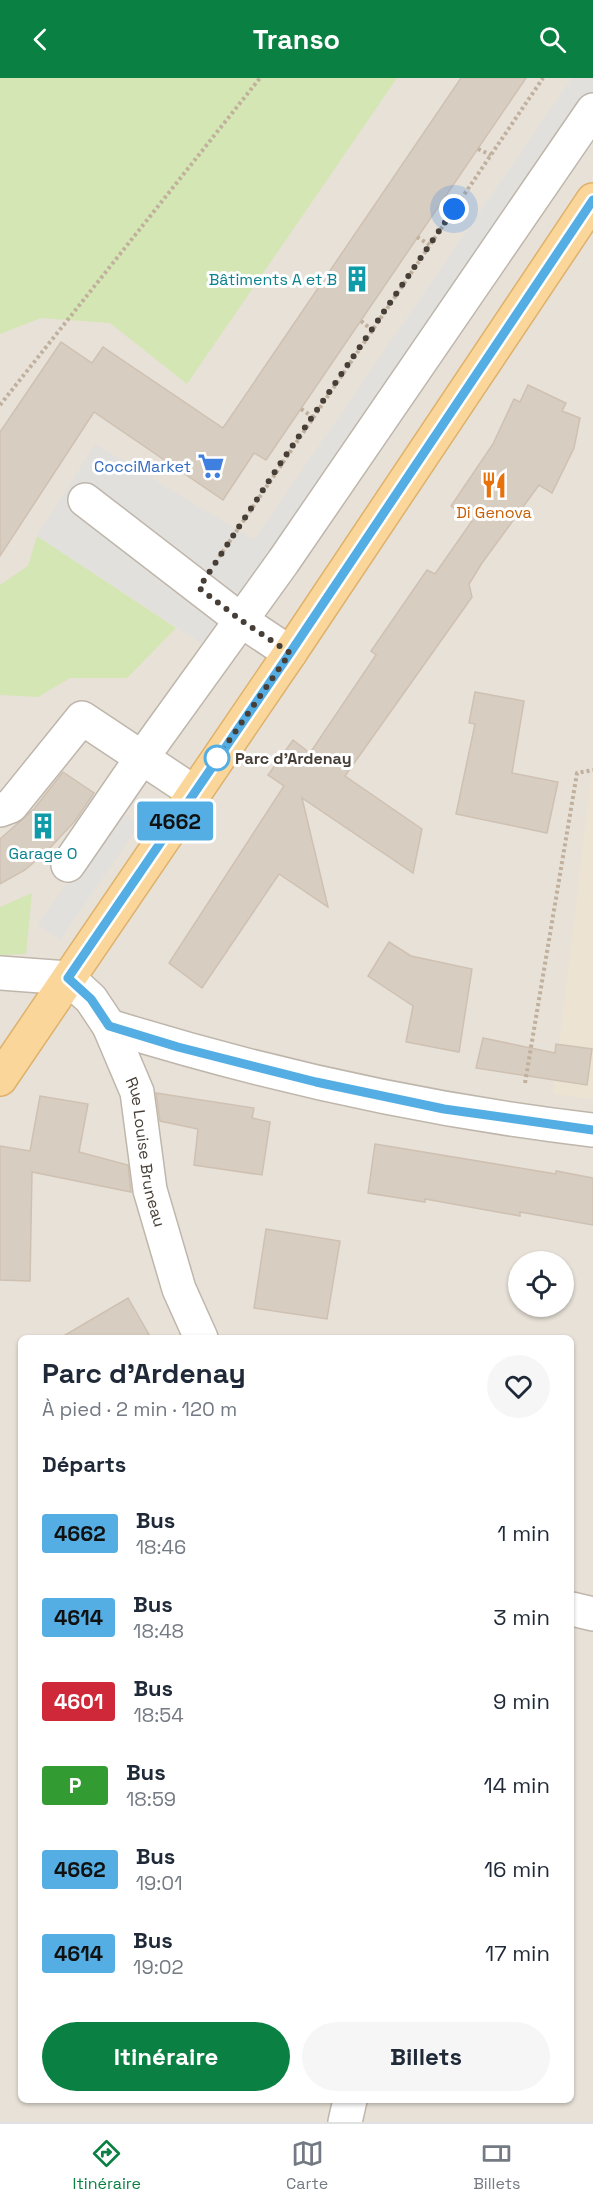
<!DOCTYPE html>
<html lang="fr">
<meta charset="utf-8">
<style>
:root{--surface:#fff;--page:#f6f6f7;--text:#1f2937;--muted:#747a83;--line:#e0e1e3;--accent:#0b8043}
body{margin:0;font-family:"Space Grotesk",sans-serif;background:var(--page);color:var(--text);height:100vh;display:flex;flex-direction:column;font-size:22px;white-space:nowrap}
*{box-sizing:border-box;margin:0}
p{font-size:20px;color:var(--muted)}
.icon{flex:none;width:33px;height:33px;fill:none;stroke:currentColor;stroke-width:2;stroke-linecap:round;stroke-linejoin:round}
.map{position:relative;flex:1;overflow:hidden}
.sheet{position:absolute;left:18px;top:1257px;width:556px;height:768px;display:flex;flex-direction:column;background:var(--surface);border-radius:9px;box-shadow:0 2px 4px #0004}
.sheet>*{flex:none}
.badge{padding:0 12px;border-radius:4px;font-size:21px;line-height:39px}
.fabs{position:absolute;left:508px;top:1173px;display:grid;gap:12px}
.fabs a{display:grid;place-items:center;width:66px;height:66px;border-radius:50%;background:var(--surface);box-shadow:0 2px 4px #0004;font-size:30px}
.you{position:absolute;width:30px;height:30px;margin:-15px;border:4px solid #fff;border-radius:50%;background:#1a73e8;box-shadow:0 0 0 9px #1a73e833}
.map>.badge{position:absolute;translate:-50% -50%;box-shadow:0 0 0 3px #fff}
h2{padding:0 24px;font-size:22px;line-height:54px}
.round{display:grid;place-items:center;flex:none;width:63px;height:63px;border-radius:32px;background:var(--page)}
.overview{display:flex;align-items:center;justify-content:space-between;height:102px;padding:0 24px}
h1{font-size:28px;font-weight:700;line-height:45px}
.cta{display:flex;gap:12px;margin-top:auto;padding:12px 24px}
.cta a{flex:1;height:69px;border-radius:36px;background:var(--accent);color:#fff;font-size:24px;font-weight:700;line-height:69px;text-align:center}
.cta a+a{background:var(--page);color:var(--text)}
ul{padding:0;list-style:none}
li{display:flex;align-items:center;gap:18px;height:84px;padding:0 24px}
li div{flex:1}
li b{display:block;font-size:22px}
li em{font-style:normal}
li .badge{min-width:66px;font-weight:700;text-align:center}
header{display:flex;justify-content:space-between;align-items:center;height:78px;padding:0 24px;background:var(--accent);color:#fff;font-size:27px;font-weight:700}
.dock{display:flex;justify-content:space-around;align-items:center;height:84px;border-top:2px solid var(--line);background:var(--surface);font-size:16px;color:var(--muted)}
.dock a{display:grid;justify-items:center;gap:3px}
.dock .active{color:var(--accent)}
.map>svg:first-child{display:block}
</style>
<header><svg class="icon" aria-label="back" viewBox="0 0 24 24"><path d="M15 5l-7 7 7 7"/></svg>Transo<svg class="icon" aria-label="search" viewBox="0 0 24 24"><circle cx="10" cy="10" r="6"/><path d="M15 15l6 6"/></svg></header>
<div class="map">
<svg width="593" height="2044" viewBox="0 0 593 2044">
<rect width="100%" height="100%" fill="#f4efe9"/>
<path fill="#e7e1d7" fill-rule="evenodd" d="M0,0H593V2044H0ZM519,1184H564V1228H519ZM21,1260H572V2022H21Z"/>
<path fill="#ece3d3" d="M593,685V1021L553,1016Z"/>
<g fill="#d4e6b3">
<path d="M0,0H397L187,306L110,245L41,240L0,256Z"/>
<path d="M37,458L176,550L127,600H70L38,619L0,617V507L28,488Z"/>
<path d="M32,815L26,876L0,877V829Z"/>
</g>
<g fill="#e2e0dd">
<path d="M572,0H593V16L276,478L299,494L210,571L37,458L95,366L254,462Z"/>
<path d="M117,732L139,747L60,862L38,847Z"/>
</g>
<g fill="#d8cdc1" stroke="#cfc1b2" stroke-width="1.5">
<path d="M461,0H526L266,382L254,375L223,422L94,334L0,478V354L61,264L92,285L103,269L223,350Z"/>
<path d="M528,307L566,325L562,333L580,340L574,370L552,415L539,407L482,485L469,506L472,519L345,698L422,751L413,795L302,720L328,829L279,796L202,910L169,885L284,708L268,697L293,662L310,675L376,577L371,573L427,492L435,496L472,443L451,428L493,366L514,321L520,324Z"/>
<path d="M475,614L524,623L512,695L558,704L547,755L456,736L475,646L469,645Z"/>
<path d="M63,694L94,715L75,743L47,773L25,792L0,806V761L34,731Z"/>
<path d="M389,864L411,878L472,891L459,974L406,964L413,928L368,898Z"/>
<path d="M483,960L555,975L556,966L592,971L587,1007L476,990Z"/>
<path d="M156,1015L254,1030L252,1040L270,1044L262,1097L194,1087L198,1051L160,1043Z"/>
<path d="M40,1018L88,1026L79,1074L128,1087L131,1114L32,1094L30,1203L0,1202V1068L30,1073Z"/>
<path d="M375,1066L556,1096V1093L593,1100V1147L520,1134V1138L425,1121V1124L368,1115Z"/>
<path d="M266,1151L340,1163L327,1241L254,1230Z"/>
<path d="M128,1220L151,1260H60Z"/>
</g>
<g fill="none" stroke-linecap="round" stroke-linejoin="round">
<g stroke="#bfb6ab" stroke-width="36">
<g id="minor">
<path d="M85,422L242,543L290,575"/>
<path d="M0,732L11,728L82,640L195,715"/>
<path d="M68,787L141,681L283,484L593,32"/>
<path id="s1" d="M0,895L68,900L91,921L109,948L137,1014L150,1112L179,1211L201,1260"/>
<path d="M109,948C267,997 429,1033 593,1052"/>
<path d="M572,1531L593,1536"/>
<path d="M345,2044L350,2022"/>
</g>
</g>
<g stroke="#dfb16b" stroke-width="36">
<path id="major" d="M0,1001L290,575L593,122"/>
</g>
<g stroke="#c0b09d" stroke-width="4" stroke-dasharray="3 3" stroke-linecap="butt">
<path d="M478,71L491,77"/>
<path d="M417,159L430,167"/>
<path d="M361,243L372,252"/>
<path d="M0,327L260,0"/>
<path d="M301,331L313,339"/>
<path d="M219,479L543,0"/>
<path d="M525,1005L577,695L593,692"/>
</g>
<use href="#minor" stroke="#fff" stroke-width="33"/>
<use href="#major" stroke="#fad69b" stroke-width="33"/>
</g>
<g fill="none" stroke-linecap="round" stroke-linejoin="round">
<g stroke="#fff" stroke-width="14">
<path id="line" d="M593,122L290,575L68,900L91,921L109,948L178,969L316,1004L444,1031L593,1052"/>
</g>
<use href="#line" stroke="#54aee3" stroke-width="9"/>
<path stroke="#473f37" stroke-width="6" stroke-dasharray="0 10.8" d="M217,680L290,575L242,543L199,510L280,386L454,131"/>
</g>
<defs>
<g id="building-bare" transform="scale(2.07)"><path d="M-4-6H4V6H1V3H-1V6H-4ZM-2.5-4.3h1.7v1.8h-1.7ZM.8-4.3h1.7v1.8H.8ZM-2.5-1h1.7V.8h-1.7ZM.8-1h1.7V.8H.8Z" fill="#0f9aa8" stroke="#fff" stroke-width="2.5" paint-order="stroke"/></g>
<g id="supermarket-bare" transform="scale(2.07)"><path d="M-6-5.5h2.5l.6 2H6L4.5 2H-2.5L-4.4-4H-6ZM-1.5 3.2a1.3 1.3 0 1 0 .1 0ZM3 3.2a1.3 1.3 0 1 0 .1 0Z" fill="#3f7fe0" stroke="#fff" stroke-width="2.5" paint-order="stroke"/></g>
<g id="restaurant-bare" transform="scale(2.07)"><path d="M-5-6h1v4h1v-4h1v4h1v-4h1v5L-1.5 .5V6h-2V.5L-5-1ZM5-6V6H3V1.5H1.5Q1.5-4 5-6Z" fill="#e8710a" stroke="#fff" stroke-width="2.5" paint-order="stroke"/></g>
</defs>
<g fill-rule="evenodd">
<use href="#building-bare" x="357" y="201"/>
<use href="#supermarket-bare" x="211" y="388"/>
<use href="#restaurant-bare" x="494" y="407"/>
<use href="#building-bare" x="43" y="748"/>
</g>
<circle fill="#fff" stroke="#54aee3" stroke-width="3" cx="217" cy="680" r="12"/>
<g text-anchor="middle" stroke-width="6" stroke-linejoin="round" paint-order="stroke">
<g font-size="16" fill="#0d838f" stroke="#fff" text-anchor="end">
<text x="337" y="207">Bâtiments A et B</text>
<text x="43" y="781" text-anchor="middle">Garage O</text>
</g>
<g font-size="16" fill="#366cbe" stroke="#fff" text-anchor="end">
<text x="191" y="394">CocciMarket</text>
</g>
<g font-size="16" fill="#c56008" stroke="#fff">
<text x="494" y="440">Di Genova</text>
</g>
<g font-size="16" font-weight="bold" fill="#473f37" stroke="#fff" text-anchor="start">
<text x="235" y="686">Parc d'Ardenay</text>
</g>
<g font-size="16" fill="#473f37" stroke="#fff">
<text dy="6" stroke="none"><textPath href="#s1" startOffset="264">Rue Louise Bruneau</textPath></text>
</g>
</g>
</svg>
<div class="fabs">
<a><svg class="icon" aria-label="locate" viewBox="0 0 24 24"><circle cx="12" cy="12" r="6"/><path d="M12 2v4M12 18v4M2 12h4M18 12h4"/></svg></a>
</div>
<div class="you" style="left:454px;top:131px"></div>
<b class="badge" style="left:175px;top:743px;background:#54aee3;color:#111">4662</b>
<section class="sheet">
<div class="overview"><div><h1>Parc d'Ardenay</h1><p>À pied · 2 min · 120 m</p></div><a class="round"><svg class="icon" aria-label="heart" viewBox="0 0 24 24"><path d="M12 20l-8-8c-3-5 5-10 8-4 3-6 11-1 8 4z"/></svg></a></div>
<h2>Départs</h2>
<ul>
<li><span class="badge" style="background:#54aee3;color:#111">4662</span><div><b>Bus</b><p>18:46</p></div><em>1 min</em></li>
<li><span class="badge" style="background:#54aee3;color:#111">4614</span><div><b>Bus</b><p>18:48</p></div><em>3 min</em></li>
<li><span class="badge" style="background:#cf2939;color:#fff">4601</span><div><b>Bus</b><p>18:54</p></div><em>9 min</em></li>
<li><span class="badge" style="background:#329c32;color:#fff">P</span><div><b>Bus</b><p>18:59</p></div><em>14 min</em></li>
<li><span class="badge" style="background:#54aee3;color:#111">4662</span><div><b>Bus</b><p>19:01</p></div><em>16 min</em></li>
<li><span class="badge" style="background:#54aee3;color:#111">4614</span><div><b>Bus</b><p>19:02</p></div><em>17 min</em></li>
</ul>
<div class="cta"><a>Itinéraire</a><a>Billets</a></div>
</section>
</div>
<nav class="dock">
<a class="active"><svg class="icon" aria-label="directions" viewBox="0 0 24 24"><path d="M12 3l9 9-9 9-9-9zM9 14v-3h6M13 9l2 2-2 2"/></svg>Itinéraire</a>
<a><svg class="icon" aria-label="map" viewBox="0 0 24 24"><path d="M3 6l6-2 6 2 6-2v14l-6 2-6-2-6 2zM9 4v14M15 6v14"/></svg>Carte</a>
<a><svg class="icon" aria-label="tickets" viewBox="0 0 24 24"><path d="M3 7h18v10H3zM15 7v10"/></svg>Billets</a>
</nav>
